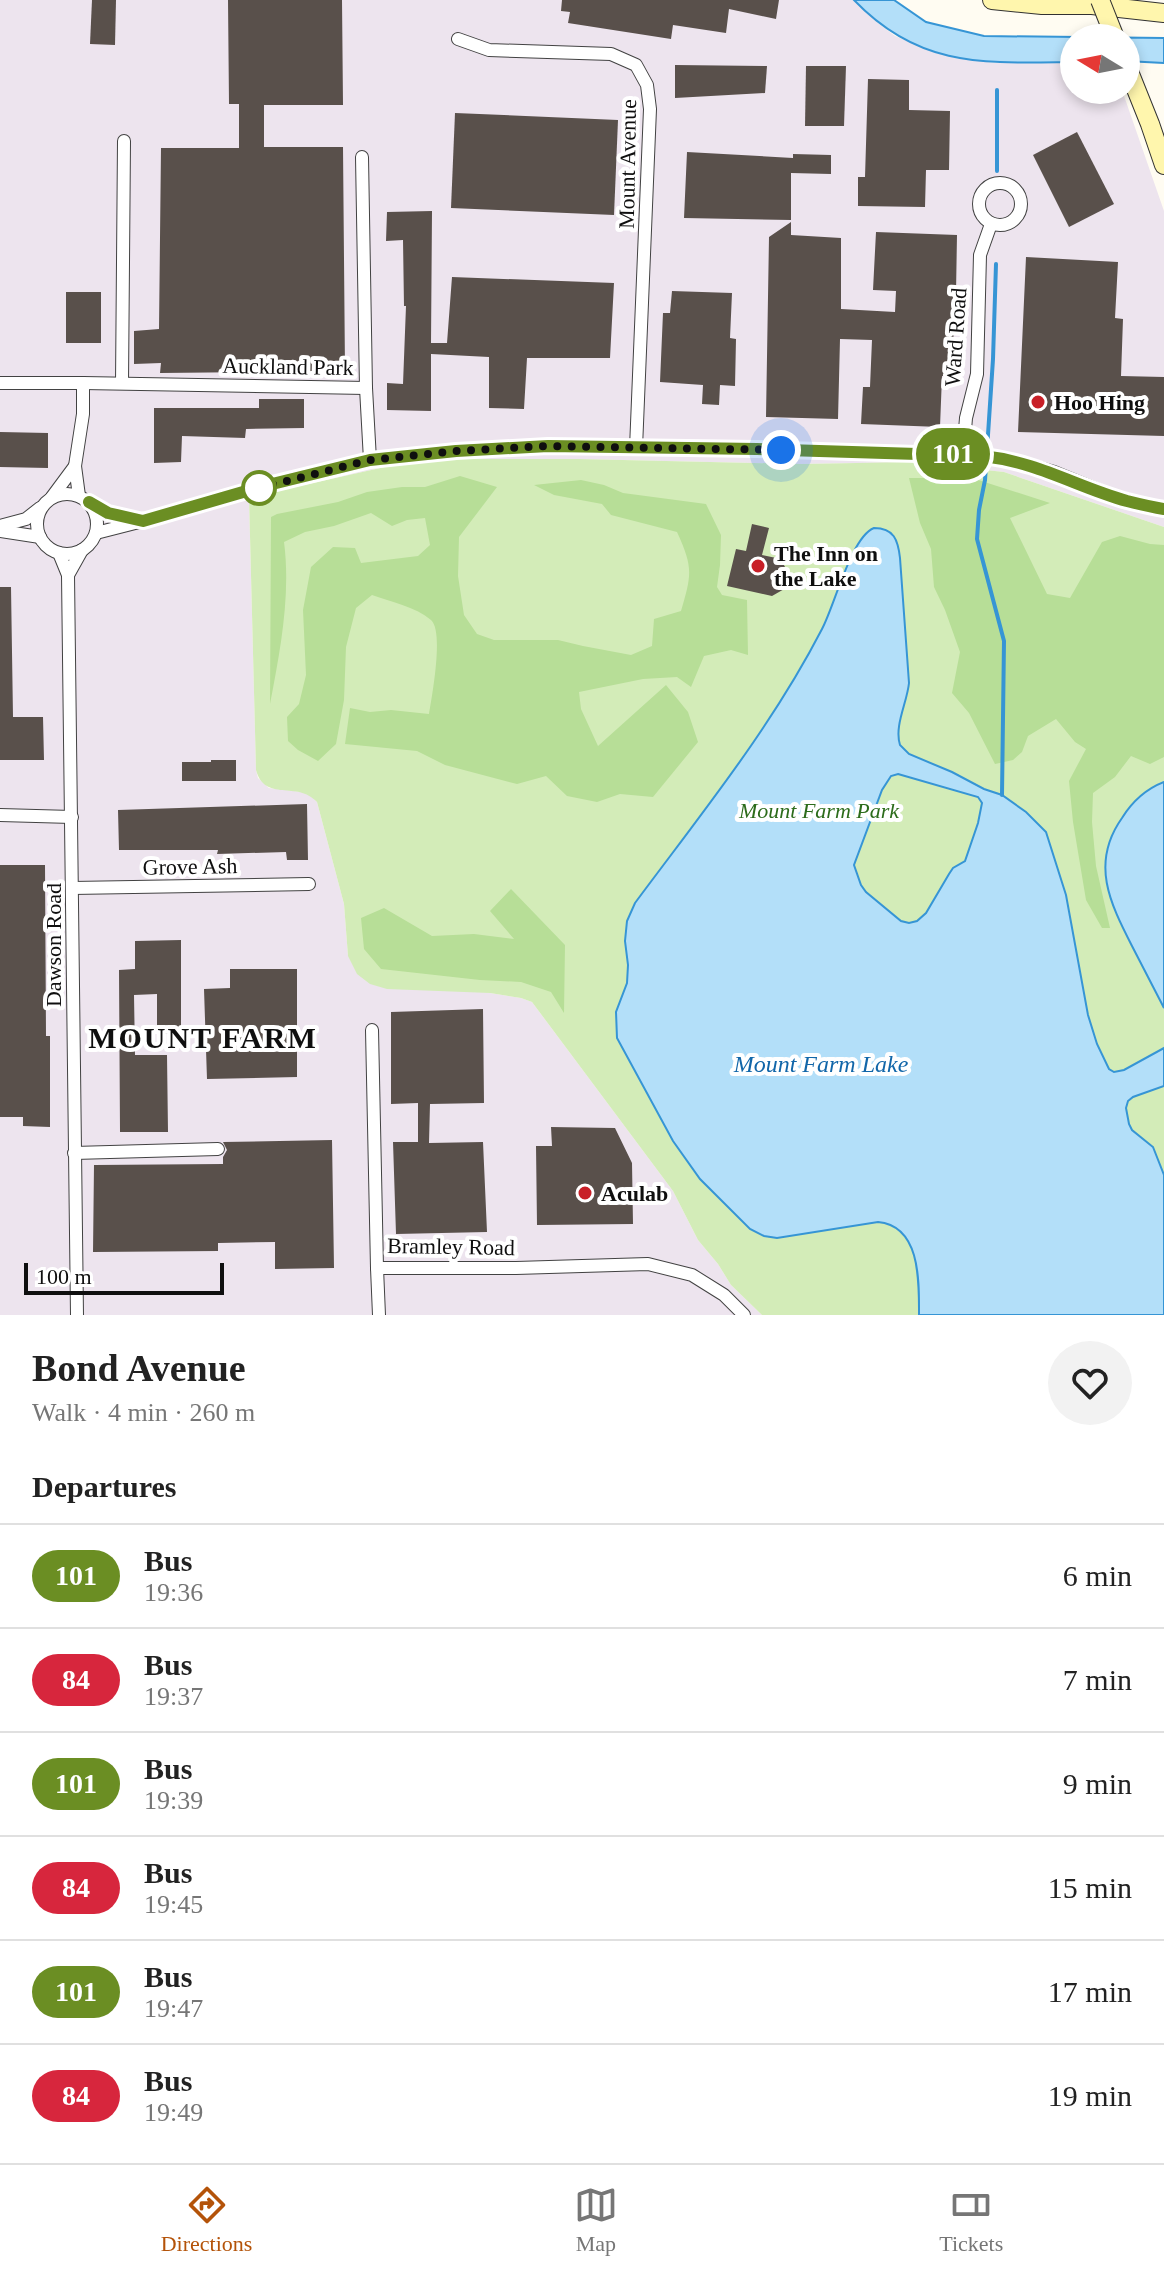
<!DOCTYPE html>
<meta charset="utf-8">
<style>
:root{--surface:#fff;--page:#f2f2f2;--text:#222;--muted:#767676;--line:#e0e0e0;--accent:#b45309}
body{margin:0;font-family:"Times New Roman",serif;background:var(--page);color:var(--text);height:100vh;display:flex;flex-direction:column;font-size:30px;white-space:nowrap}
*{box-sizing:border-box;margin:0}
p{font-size:26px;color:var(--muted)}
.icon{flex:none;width:44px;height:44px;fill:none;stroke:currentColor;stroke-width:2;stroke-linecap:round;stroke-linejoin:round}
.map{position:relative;height:1315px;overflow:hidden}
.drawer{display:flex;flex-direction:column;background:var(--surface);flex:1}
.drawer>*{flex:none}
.badge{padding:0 16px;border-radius:26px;font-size:28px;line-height:52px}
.needle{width:52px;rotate:280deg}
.tools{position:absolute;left:1060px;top:24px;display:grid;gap:16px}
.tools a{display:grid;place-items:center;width:80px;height:80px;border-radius:50%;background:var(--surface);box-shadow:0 4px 12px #0003;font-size:40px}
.scale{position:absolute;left:24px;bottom:20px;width:200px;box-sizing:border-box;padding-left:8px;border:4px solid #0f0f0f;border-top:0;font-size:22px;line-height:28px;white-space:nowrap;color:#0f0f0f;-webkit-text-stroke:6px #fff;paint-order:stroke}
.you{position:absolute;width:40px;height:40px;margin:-20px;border:6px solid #fff;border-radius:50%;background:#1a73e8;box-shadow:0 0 0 12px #1a73e833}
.map>.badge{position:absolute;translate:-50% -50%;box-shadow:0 0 0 4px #fff}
h2{padding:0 32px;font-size:30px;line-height:72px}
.round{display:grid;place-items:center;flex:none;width:84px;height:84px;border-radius:42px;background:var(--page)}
.head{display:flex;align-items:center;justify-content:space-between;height:136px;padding:0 32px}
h1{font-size:38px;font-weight:700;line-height:60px}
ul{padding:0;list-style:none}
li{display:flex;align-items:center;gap:24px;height:104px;padding:0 32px;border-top:2px solid var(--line)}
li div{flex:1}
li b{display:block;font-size:30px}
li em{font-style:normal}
li .badge{min-width:88px;font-weight:700;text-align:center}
.dock{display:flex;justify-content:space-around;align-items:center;height:112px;border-top:2px solid var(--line);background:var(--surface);font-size:22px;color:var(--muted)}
.dock a{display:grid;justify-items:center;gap:4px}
.dock .active{color:var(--accent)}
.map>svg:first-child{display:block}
</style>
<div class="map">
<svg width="1164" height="1315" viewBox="0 0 1164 1315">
<rect width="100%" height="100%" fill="#fffcf2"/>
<path fill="#ede4ee" d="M0,0H855L874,20L895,36L924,48L955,58L995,63L1074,62V90H1122L1164,211V527L1004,472L912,462L802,464L579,459H421L249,497L256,770L258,778L269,788L303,792L311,795L317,802L344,904L348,956L490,993L521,998L532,1002L673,1191L698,1240L718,1264L731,1285L762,1315H0Z"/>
<path fill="#d3ecb8" d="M421,459H579L802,464L912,462L1004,472L1164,527V1315H762L731,1285L718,1264L698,1240L673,1191L532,1002L521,998L490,993L387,989L370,984L357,974L348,956L344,904L317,802C297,780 265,803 256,770L249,497Z"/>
<g fill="#b7de97">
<path d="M460,476L497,487L459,537L458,576L464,615L477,634L494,640H558L583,646L631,655L652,646L654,619L681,611C692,574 693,567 677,532L611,515L602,504L554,495L534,485L581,480L604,485L623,493L706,504L721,535L720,565L717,587L722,595L747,600L748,655L731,650L704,656L691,687L677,677L643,679L579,692L581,709L598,746L666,685L688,712L698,742L653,797L620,794L597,802L567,796L546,776L517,784L445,765L417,751L345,744L350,708L370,712L391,710L429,714C432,696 444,631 431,620C416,607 391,602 372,595L356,608L346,647L344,700L336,744L318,761L298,750L288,741L287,717L299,704L306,675L303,610L311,567L333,547L355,548L361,563L418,556L430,545L425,518L407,520L392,526L371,513L334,526L305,532L284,542C291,595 280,652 270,704L271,517L277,514L338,502L367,492L402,487H425Z"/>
<path d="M909,478H972L1050,503L1010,518L1047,594L1070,598L1102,542L1120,536L1150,544L1164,545V757L1150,764L1131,756L1115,777L1093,793L1092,822L1096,866L1110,928H1102L1086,900L1073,822L1069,781L1086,749L1075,742L1056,719L1028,736L1022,752L1013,760L995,764L969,713L952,693L960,652L945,610L934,587L931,549L920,523Z"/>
<path d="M511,889L565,945L564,1013L551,992L521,982L480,980L381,969L364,949L361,918L384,908L432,936L474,934L514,939L490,911Z"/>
</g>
<g fill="#b3dff9" stroke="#3695d5" stroke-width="2" fill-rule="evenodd">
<path d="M854,0H894L926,22L984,36L1164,38V63L1126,61V38H1074V62C986,63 920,69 854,0Z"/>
<path d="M874,528C894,528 898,540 900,558L909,683C907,703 894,726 900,745L909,754L952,772L984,789L1002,795L1026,812L1046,832L1066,895L1088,1015L1097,1044L1109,1069L1114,1072L1124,1070L1164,1048V1086L1133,1097L1128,1101L1126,1108L1129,1124L1132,1130L1153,1147L1164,1175V1315H919C919,1282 921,1226 878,1222L777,1238L764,1236L750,1229L700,1179L673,1141L617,1038L616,1012L627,983L628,965L625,941L627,921L635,903C701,814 771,728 822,629C835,605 851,537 874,528ZM898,774L978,797L982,803L978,823L965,861L953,868L949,874L926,913L917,921L909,923L901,921L866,892L861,885L854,865L882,790L891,776Z"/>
<path d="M1164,782V1008C1153,987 1143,967 1132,946C1110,903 1090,863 1122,818C1132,802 1146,789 1164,782Z"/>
</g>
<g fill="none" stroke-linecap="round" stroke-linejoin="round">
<g stroke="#3695d5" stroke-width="4">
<path d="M997,90V171"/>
<path d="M996,264L993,359L985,480L979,510L977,539L1004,641L1002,795"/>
</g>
</g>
<g fill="#59504b">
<path d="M92,0H116L115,45L90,44Z"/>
<path d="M228,0H342L343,105H264V147H343L345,371L160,373L161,363L134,364V331L159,329L161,148H239V104H229Z"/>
<path d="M562,0H779L776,19L729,9L726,33L673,25L671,39L568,23L570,12L561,11Z"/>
<path d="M675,65L767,66L765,93L675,98Z"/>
<path d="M806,66H846L844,126H805Z"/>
<path d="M868,79L909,80V110L950,111L949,170H926L925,207L858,206V177H865Z"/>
<path d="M455,113L618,120L614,215L451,208Z"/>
<path d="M1077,132L1114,204L1069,227L1033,155Z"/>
<path d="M687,152L793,158V154L831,155V174L791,173V220L684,218Z"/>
<path d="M432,211L431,343H447L452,277L614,283L610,358H527L524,409L489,408V357L431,354V411L387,410V383L403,384L406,306H404L403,240L386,241L387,212Z"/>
<path d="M791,222V235L841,238V309L895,312L896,291L873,290L876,232L957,235L956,293H954L953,377L942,376L940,427L861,424L863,387H870L872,340L840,339L838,419L766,417L769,237Z"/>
<path d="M1026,257L1118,262L1115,318L1123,319L1121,376L1164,377V436L1018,432Z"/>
<path d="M672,291L732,293L730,338L736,339L735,386L720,385L719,405L702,404L703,385L660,382L663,313H670Z"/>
<rect x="66" y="292" width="35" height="51"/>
<path d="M259,399H304V428L246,429L245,438L182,436L181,462L154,463V408H259Z"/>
<path d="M0,432L48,433V468L0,467Z"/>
<path d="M752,524L769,528L762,555L781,559L788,573L786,588L772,596L727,586L736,549L746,551Z"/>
<path d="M0,587H11L13,717H43L44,760H0Z"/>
<path d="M211,760H236V781H182V762H211Z"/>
<path d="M307,804L308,860H287L286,852L217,854L218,850H119L118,810Z"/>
<path d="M0,865H45L46,1036H50V1127L23,1126V1117H0Z"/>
<path d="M181,940V1034H157V994L134,995L135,1055H167L168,1132H120L119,970L135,969V941Z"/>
<path d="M230,969H297V1077L207,1079L204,989L230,988Z"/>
<path d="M483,1009L484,1103L430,1104L429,1143L483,1142L487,1232L396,1234L393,1142H418V1103L391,1104V1012Z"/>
<path d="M551,1127L615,1128L632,1163L633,1224L537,1225L536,1146H552Z"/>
<path d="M332,1140L334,1268L275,1269V1242L218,1243V1251L93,1252L94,1165L223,1164V1157L227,1150L223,1142Z"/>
</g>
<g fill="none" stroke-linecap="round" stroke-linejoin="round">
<g stroke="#424242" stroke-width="14">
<g id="street">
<path d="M458,39L489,50L611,54L636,65L647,85L650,109L636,448"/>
<circle cx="1000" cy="204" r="21"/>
<path d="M0,383H83V414L75,466"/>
<path d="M83,383L366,388L362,157"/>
<path d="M122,383L124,141"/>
<path d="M366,388L370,460"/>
<path d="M963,454L966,418L977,374L980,255L991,224"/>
<circle cx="67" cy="524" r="30"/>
<path d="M52,497L75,466L79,496"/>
<path d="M92,504L108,513L143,521L96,533"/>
<path d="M143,521L264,486L370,460L456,451L548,446L757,449L983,456L1012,460L1054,472L1125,501L1164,509"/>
<path d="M0,526L26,519L40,508"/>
<path d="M0,531L40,537"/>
<path d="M59,553L68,575L82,550"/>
<path d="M68,575L77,1315"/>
<path d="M0,815L72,817"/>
<path d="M72,888L309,884"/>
<path d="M372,1030L377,1268H516L648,1264L692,1275L724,1295L744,1315"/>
<path d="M74,1153L218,1149"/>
<path d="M377,1268L379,1315"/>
</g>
</g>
<g stroke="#313131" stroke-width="20">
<g id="secondary">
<path d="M992,0L1042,5H1092L1164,13"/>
<path d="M1126,64L1150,124L1164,165"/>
</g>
</g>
<use href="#street" stroke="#fff" stroke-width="12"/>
<use href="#secondary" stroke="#fff6ad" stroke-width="18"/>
<g stroke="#313131" stroke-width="20" stroke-linecap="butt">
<path id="secondary-bridge" d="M1100,0L1115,38"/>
</g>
<use href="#secondary-bridge" stroke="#fff6ad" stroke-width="18"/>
</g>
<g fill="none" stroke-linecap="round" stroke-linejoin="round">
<g stroke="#fff" stroke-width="18">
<path id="line" d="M89,502L108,513L143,521L264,486L370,460L456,451L548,446L757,449L983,456C1038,462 1077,487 1127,501C1139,504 1152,507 1164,509"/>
</g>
<use href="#line" stroke="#6b8e23" stroke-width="12"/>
<path stroke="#0f0f0f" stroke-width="8" stroke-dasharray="0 14.4" d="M259,488L370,460L456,451L548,446L781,450"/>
</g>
<g fill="#c81f27" stroke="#fff" stroke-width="3">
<circle cx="1038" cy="402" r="8"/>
<circle cx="758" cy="566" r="8"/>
<circle cx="585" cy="1193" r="8"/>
</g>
<circle fill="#fff" stroke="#6b8e23" stroke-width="4" cx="259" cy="488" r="16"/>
<g text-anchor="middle" stroke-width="8" stroke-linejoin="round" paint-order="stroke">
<g font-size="22" fill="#0f0f0f" stroke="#fff">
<text transform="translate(627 164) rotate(-89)" y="8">Mount Avenue</text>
<text transform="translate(955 337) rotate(-86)" y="8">Ward Road</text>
<text transform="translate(288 366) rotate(1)" y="8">Auckland Park</text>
<text transform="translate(190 866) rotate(-1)" y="8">Grove Ash</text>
<text transform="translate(53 945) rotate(-90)" y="8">Dawson Road</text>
<text transform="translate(451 1246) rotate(1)" y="8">Bramley Road</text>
</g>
<g font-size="22" font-weight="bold" fill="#0f0f0f" stroke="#fff" text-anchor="start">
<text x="1054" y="410">Hoo Hing</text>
<text x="774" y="561">The Inn on<tspan x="774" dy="25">the Lake</tspan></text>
<text x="601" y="1201">Aculab</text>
</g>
<g font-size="22" font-style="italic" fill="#2c6c1b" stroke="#fff">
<text x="819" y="818">Mount Farm Park</text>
</g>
<g font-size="24" font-style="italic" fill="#1166a9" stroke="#fff">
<text x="821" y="1072">Mount Farm Lake</text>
</g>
<g font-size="30" font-weight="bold" letter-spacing="2" fill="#0f0f0f" stroke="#fff">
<text x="203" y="1048">MOUNT FARM</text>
</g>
</g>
</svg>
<div class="tools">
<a><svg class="needle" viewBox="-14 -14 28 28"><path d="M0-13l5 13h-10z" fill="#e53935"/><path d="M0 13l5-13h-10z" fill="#767676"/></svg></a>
</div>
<div class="scale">100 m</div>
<div class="you" style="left:781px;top:450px"></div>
<b class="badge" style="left:953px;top:454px;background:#6b8e23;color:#fff">101</b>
</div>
<section class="drawer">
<div class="head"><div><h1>Bond Avenue</h1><p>Walk · 4 min · 260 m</p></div><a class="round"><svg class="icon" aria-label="heart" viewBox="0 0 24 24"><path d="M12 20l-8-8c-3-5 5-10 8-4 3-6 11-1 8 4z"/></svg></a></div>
<h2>Departures</h2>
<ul>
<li><span class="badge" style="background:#6b8e23;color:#fff">101</span><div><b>Bus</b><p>19:36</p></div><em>6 min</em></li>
<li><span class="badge" style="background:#d7263d;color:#fff">84</span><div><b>Bus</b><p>19:37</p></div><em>7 min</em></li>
<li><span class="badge" style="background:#6b8e23;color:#fff">101</span><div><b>Bus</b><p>19:39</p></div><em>9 min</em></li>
<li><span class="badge" style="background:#d7263d;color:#fff">84</span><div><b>Bus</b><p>19:45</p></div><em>15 min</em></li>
<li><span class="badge" style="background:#6b8e23;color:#fff">101</span><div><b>Bus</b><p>19:47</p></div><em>17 min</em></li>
<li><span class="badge" style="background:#d7263d;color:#fff">84</span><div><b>Bus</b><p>19:49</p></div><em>19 min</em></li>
</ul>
</section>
<nav class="dock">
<a class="active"><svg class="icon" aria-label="directions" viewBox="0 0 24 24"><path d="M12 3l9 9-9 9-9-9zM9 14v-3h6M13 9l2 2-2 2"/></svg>Directions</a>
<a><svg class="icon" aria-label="map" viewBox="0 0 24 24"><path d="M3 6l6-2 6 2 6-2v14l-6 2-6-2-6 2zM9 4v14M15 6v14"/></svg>Map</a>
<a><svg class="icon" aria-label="tickets" viewBox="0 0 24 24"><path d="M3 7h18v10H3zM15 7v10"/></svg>Tickets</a>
</nav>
